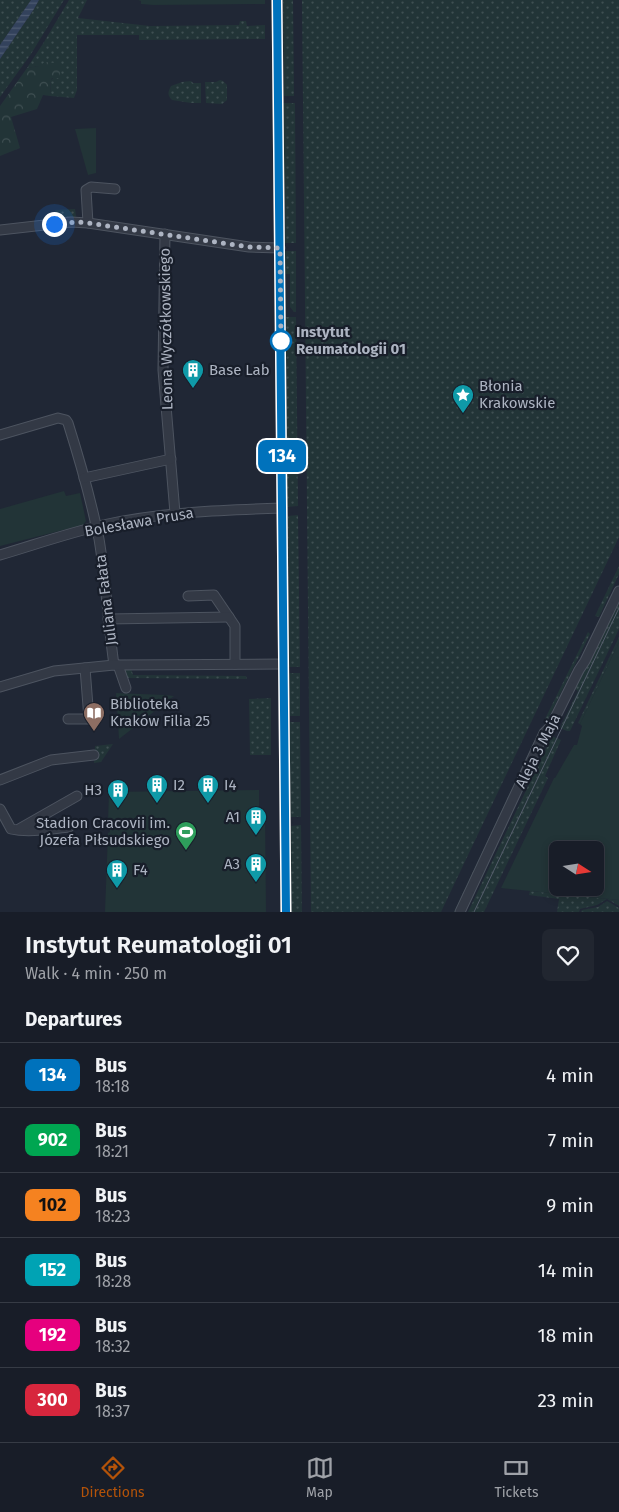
<!DOCTYPE html>
<meta charset="utf-8">
<style>
:root{--surface:#181d28;--page:#212630;--text:#f1f3f6;--muted:#9fa2a8;--line:#363b45;--accent:#b45309}
body{margin:0;font-family:"Fira Sans",sans-serif;background:var(--page);color:var(--text);height:100vh;display:flex;flex-direction:column;font-size:19px;white-space:nowrap}
*{box-sizing:border-box;margin:0}
p{font-size:16px;color:var(--muted)}
.icon{flex:none;width:28px;height:28px;fill:none;stroke:currentColor;stroke-width:2;stroke-linecap:round;stroke-linejoin:round}
.map{position:relative;height:912px;overflow:hidden}
.drawer{display:flex;flex-direction:column;background:var(--surface);flex:1}
.drawer>*{flex:none}
.badge{padding:0 10px;border-radius:8px;font-size:18px;line-height:32px}
.needle{width:32px;rotate:102deg}
.buttons{position:absolute;left:549px;top:841px;display:grid;gap:10px}
.buttons a{display:grid;place-items:center;width:55px;height:55px;border-radius:8px;background:var(--surface);box-shadow:0 2px 8px #0003,0 0 0 1px var(--line);font-size:25px}
.you{position:absolute;width:25px;height:25px;margin:-12px;border:4px solid #fff;border-radius:50%;background:#1a73e8;box-shadow:0 0 0 8px #1a73e833}
.map>.badge{position:absolute;translate:-50% -50%;box-shadow:0 0 0 2px #fff}
h2{padding:0 25px;font-size:19px;line-height:45px}
.round{display:grid;place-items:center;flex:none;width:52px;height:52px;border-radius:8px;background:var(--page)}
.headline{display:flex;align-items:center;justify-content:space-between;height:85px;padding:0 25px}
h1{font-size:24px;font-weight:600;line-height:38px}
ul{padding:0;list-style:none}
li{display:flex;align-items:center;gap:15px;height:65px;padding:0 25px;border-top:1px solid var(--line)}
li div{flex:1}
li b{display:block;font-size:19px}
li em{font-style:normal}
li .badge{min-width:55px;font-weight:700;text-align:center}
.tabs{display:flex;justify-content:space-around;align-items:center;height:70px;border-top:1px solid var(--line);background:var(--surface);font-size:14px;color:var(--muted)}
.tabs a{display:grid;justify-items:center;gap:2px}
.tabs .on{color:var(--accent)}
.map>svg:first-child{display:block}
</style>
<div class="map">
<svg width="619" height="912" viewBox="0 0 619 912">
<defs>
<pattern id="grass-dots" width="8" height="8" patternUnits="userSpaceOnUse" patternTransform="scale(1.25)"><rect width="8" height="8" fill="#223437"/><path d="M2 2h.1M6 6h.1" fill="none" stroke="#3f4f52" stroke-width="1.8" stroke-linecap="round"/></pattern>
<pattern id="forest-crowns" width="20" height="18" patternUnits="userSpaceOnUse" patternTransform="scale(1.25)"><rect width="20" height="18" fill="#223437"/><path d="M2 6a3 3 0 1 1 6 0M12 15a3 3 0 1 1 6 0" fill="none" stroke="#3f4f52"/></pattern>
<pattern id="water-rules" width="6" height="5" patternUnits="userSpaceOnUse" patternTransform="scale(1.25)"><rect width="6" height="5" fill="#33425c"/><path d="M0 2.5h6" fill="none" stroke="#4e5b72"/></pattern>
</defs>
<rect width="100%" height="100%" fill="#202735"/>
<g fill="url(#grass-dots)">
<path d="M0,0H31L0,45Z"/>
<path d="M39,0H64L31,54L0,97V59L34,9Z"/>
<path d="M69,0H87L78,18L150,26L239,25L240,21H246L247,26L265,25V39L139,40V35H77V90L74,98L50,96L51,80L53,78L39,66L27,68L44,42Z"/>
<path d="M283,0H293L294,96H284Z"/>
<path d="M302,0H619V537L441,912H311Z"/>
<path d="M220,80L223,81L227,85V100L222,104L206,103L205,82H216Z"/>
<path d="M191,81L193,83H201V103H191L172,100C167,95 168,92 171,86L182,82Z"/>
<path d="M283,103H295L296,243H285Z"/>
<path d="M75,209L76,216L72,220L57,221L55,210Z"/>
<path d="M285,251H296V312H294L290,307V274H285Z"/>
<path d="M286,317H296L298,506L287,507Z"/>
<path d="M298,515L300,667H289L288,516Z"/>
<path d="M619,566V574L599,617L595,616Z"/>
<path d="M619,596V629L570,731H567L560,728L578,691L575,689Z"/>
<path d="M588,632L590,634L547,721L545,719Z"/>
<path d="M619,637V642L580,724L578,723Z"/>
<path d="M124,668H131L133,675L246,676L247,679L127,678Z"/>
<path d="M289,673H300V716H290Z"/>
<path d="M271,698V755H250L249,699Z"/>
<path d="M290,722H300L301,817H290Z"/>
<path d="M540,729L543,730L457,912H454Z"/>
<path d="M552,736L561,740L545,776L548,778L484,912H468Z"/>
<path d="M113,744L101,762L94,763L95,746Z"/>
<path d="M301,825L302,912H291V826Z"/>
<path d="M530,891L619,900V906L607,899L597,905L580,909L579,912H557L559,899L529,895Z"/>
<path d="M607,901L619,908V912H581L582,910L598,907Z"/>
</g>
<path fill="url(#forest-crowns)" d="M45,62L55,63L61,66L59,78H52L51,80L50,96L43,95L37,109L11,117L20,148L0,156V106L27,68L39,66Z"/>
<g fill="#223437" fill-rule="evenodd">
<path d="M138,0H265V4L153,5L141,4V1Z"/>
<path d="M96,128V173L88,175L75,129Z"/>
<path d="M64,491L66,496L80,493L86,521L83,525L0,546V509Z"/>
<path d="M619,642V900L501,888L554,778H555L574,745H577L582,726L580,724ZM558,850H595V888H558Z"/>
<path d="M116,693L166,695L174,696L119,739Z"/>
<path d="M259,790V810L265,811L266,912H105L108,833L110,832V828H108L110,827V823L108,822L109,792Z"/>
</g>
<path fill="url(#water-rules)" d="M31,0H39L34,9L0,59V45Z"/>
<g fill="none" stroke-linecap="round" stroke-linejoin="round">
<g stroke="#4d5460" stroke-width="11">
<g id="minor">
<path d="M277,0L286,912"/>
<path d="M88,223L86,190L91,187L115,189"/>
<path d="M0,230L71,222L88,223L249,247L280,248"/>
<path d="M165,234L163,370L175,513"/>
<path d="M0,435L58,418L66,420L68,423C80,461 91,500 99,539C106,581 108,623 114,665"/>
<path d="M84,478L171,459"/>
<path d="M0,555C34,545 68,533 103,525C162,512 222,510 282,508"/>
<path d="M188,596L214,595L235,626V664"/>
<path d="M108,619L229,617"/>
<path d="M118,665L126,688"/>
<path d="M0,687L54,671L114,665L283,664"/>
<path d="M68,719H89L85,668"/>
<path d="M0,780L51,760L94,755"/>
<path d="M0,809L11,829C29,833 50,829 69,827"/>
<path d="M19,829L77,796"/>
<path d="M460,912L544,733L551,726L579,670L585,661L619,591"/>
</g>
</g>
<use href="#minor" stroke="#333945" stroke-width="9"/>
<path stroke="#555d6c" stroke-width="1" d="M474,912L619,608"/>
</g>
<g fill="none" stroke-linecap="round" stroke-linejoin="round">
<g stroke="#fff" stroke-width="11">
<path id="line" d="M277,0L286,912"/>
</g>
<use href="#line" stroke="#0072bc" stroke-width="8"/>
<path stroke="#adb4c2" stroke-width="5" stroke-dasharray="0 9" d="M54,224L77,222L88,223L249,247L280,248L281,341"/>
</g>
<defs>
<g id="building-pin" transform="scale(1.125)"><path d="M0 17L-7.5 6A9.5 9.5 0 1 1 7.5 6Z" fill="#0f9aa8" stroke="#181e2a"/><path d="M-4-6H4V6H1V3H-1V6H-4ZM-2.5-4.3h1.7v1.8h-1.7ZM.8-4.3h1.7v1.8H.8ZM-2.5-1h1.7V.8h-1.7ZM.8-1h1.7V.8H.8Z" fill="#fff"/></g>
<g id="sight-pin" transform="scale(1.125)"><path d="M0 17L-7.5 6A9.5 9.5 0 1 1 7.5 6Z" fill="#0f9aa8" stroke="#181e2a"/><path d="M0-6L1.8-2.2L6-1.7L2.9 1.2L3.7 5.4L0 3.3L-3.7 5.4L-2.9 1.2L-6-1.7L-1.8-2.2Z" fill="#fff"/></g>
<g id="library-pin" transform="scale(1.125)"><path d="M0 17L-7.5 6A9.5 9.5 0 1 1 7.5 6Z" fill="#8d6e63" stroke="#181e2a"/><path d="M-6-4Q-3-5.5-.7-3.5V5Q-3 3-6 4ZM6-4Q3-5.5 .7-3.5V5Q3 3 6 4Z" fill="#fff"/></g>
<g id="stadium-pin" transform="scale(1.125)"><path d="M0 17L-7.5 6A9.5 9.5 0 1 1 7.5 6Z" fill="#2e9e5b" stroke="#181e2a"/><path d="M0-5a6.5 5 0 1 0 0 10a6.5 5 0 1 0 0-10ZM-3.5-1.8h7v3.6h-7Z" fill="#fff"/></g>
</defs>
<g fill-rule="evenodd">
<use href="#building-pin" x="193" y="370"/>
<use href="#sight-pin" x="463" y="395"/>
<use href="#library-pin" x="94" y="713"/>
<use href="#building-pin" x="157" y="785"/>
<use href="#building-pin" x="208" y="785"/>
<use href="#building-pin" x="118" y="790"/>
<use href="#building-pin" x="256" y="817"/>
<use href="#stadium-pin" x="186" y="832"/>
<use href="#building-pin" x="256" y="864"/>
<use href="#building-pin" x="117" y="870"/>
</g>
<circle fill="#fff" stroke="#0072bc" stroke-width="2.5" cx="281" cy="341" r="10"/>
<g text-anchor="middle" stroke-width="4.5" stroke-linejoin="round" paint-order="stroke">
<g font-size="15" fill="#adb4c2" stroke="#181e2a">
<text transform="translate(166 329) rotate(-91)" y="5">Leona Wyczółkowskiego</text>
<text transform="translate(139 522) rotate(-10)" y="5">Bolesława Prusa</text>
<text transform="translate(106 600) rotate(-97)" y="5">Juliana Fałata</text>
<text transform="translate(538 751) rotate(-63)" y="5">Aleja 3 Maja</text>
</g>
<g font-size="15" font-weight="bold" fill="#adb4c2" stroke="#181e2a" text-anchor="start">
<text x="296" y="337">Instytut<tspan x="296" dy="17">Reumatologii 01</tspan></text>
</g>
<g font-size="15" fill="#adb4c2" stroke="#181e2a" text-anchor="start">
<text x="209" y="375">Base Lab</text>
<text x="479" y="391">Błonia<tspan x="479" dy="17">Krakowskie</tspan></text>
<text x="110" y="709">Biblioteka<tspan x="110" dy="17">Kraków Filia 25</tspan></text>
<text x="173" y="790">I2</text>
<text x="224" y="790">I4</text>
<text x="102" y="795" text-anchor="end">H3</text>
<text x="240" y="822" text-anchor="end">A1</text>
<text x="170" y="828" text-anchor="end">Stadion Cracovii im.<tspan x="170" dy="17">Józefa Piłsudskiego</tspan></text>
<text x="240" y="869" text-anchor="end">A3</text>
<text x="133" y="875">F4</text>
</g>
</g>
</svg>
<div class="buttons">
<a><svg class="needle" viewBox="-14 -14 28 28"><path d="M0-13l5 13h-10z" fill="#e53935"/><path d="M0 13l5-13h-10z" fill="#9fa2a8"/></svg></a>
</div>
<div class="you" style="left:54px;top:224px"></div>
<b class="badge" style="left:282px;top:456px;background:#0072bc;color:#fff">134</b>
</div>
<section class="drawer">
<div class="headline"><div><h1>Instytut Reumatologii 01</h1><p>Walk · 4 min · 250 m</p></div><a class="round"><svg class="icon" aria-label="heart" viewBox="0 0 24 24"><path d="M12 20l-8-8c-3-5 5-10 8-4 3-6 11-1 8 4z"/></svg></a></div>
<h2>Departures</h2>
<ul>
<li><span class="badge" style="background:#0072bc;color:#fff">134</span><div><b>Bus</b><p>18:18</p></div><em>4 min</em></li>
<li><span class="badge" style="background:#00a651;color:#fff">902</span><div><b>Bus</b><p>18:21</p></div><em>7 min</em></li>
<li><span class="badge" style="background:#f58220;color:#111">102</span><div><b>Bus</b><p>18:23</p></div><em>9 min</em></li>
<li><span class="badge" style="background:#00a3b4;color:#fff">152</span><div><b>Bus</b><p>18:28</p></div><em>14 min</em></li>
<li><span class="badge" style="background:#e6007e;color:#fff">192</span><div><b>Bus</b><p>18:32</p></div><em>18 min</em></li>
<li><span class="badge" style="background:#d7263d;color:#fff">300</span><div><b>Bus</b><p>18:37</p></div><em>23 min</em></li>
</ul>
</section>
<nav class="tabs">
<a class="on"><svg class="icon" aria-label="directions" viewBox="0 0 24 24"><path d="M12 3l9 9-9 9-9-9zM9 14v-3h6M13 9l2 2-2 2"/></svg>Directions</a>
<a><svg class="icon" aria-label="map" viewBox="0 0 24 24"><path d="M3 6l6-2 6 2 6-2v14l-6 2-6-2-6 2zM9 4v14M15 6v14"/></svg>Map</a>
<a><svg class="icon" aria-label="tickets" viewBox="0 0 24 24"><path d="M3 7h18v10H3zM15 7v10"/></svg>Tickets</a>
</nav>
